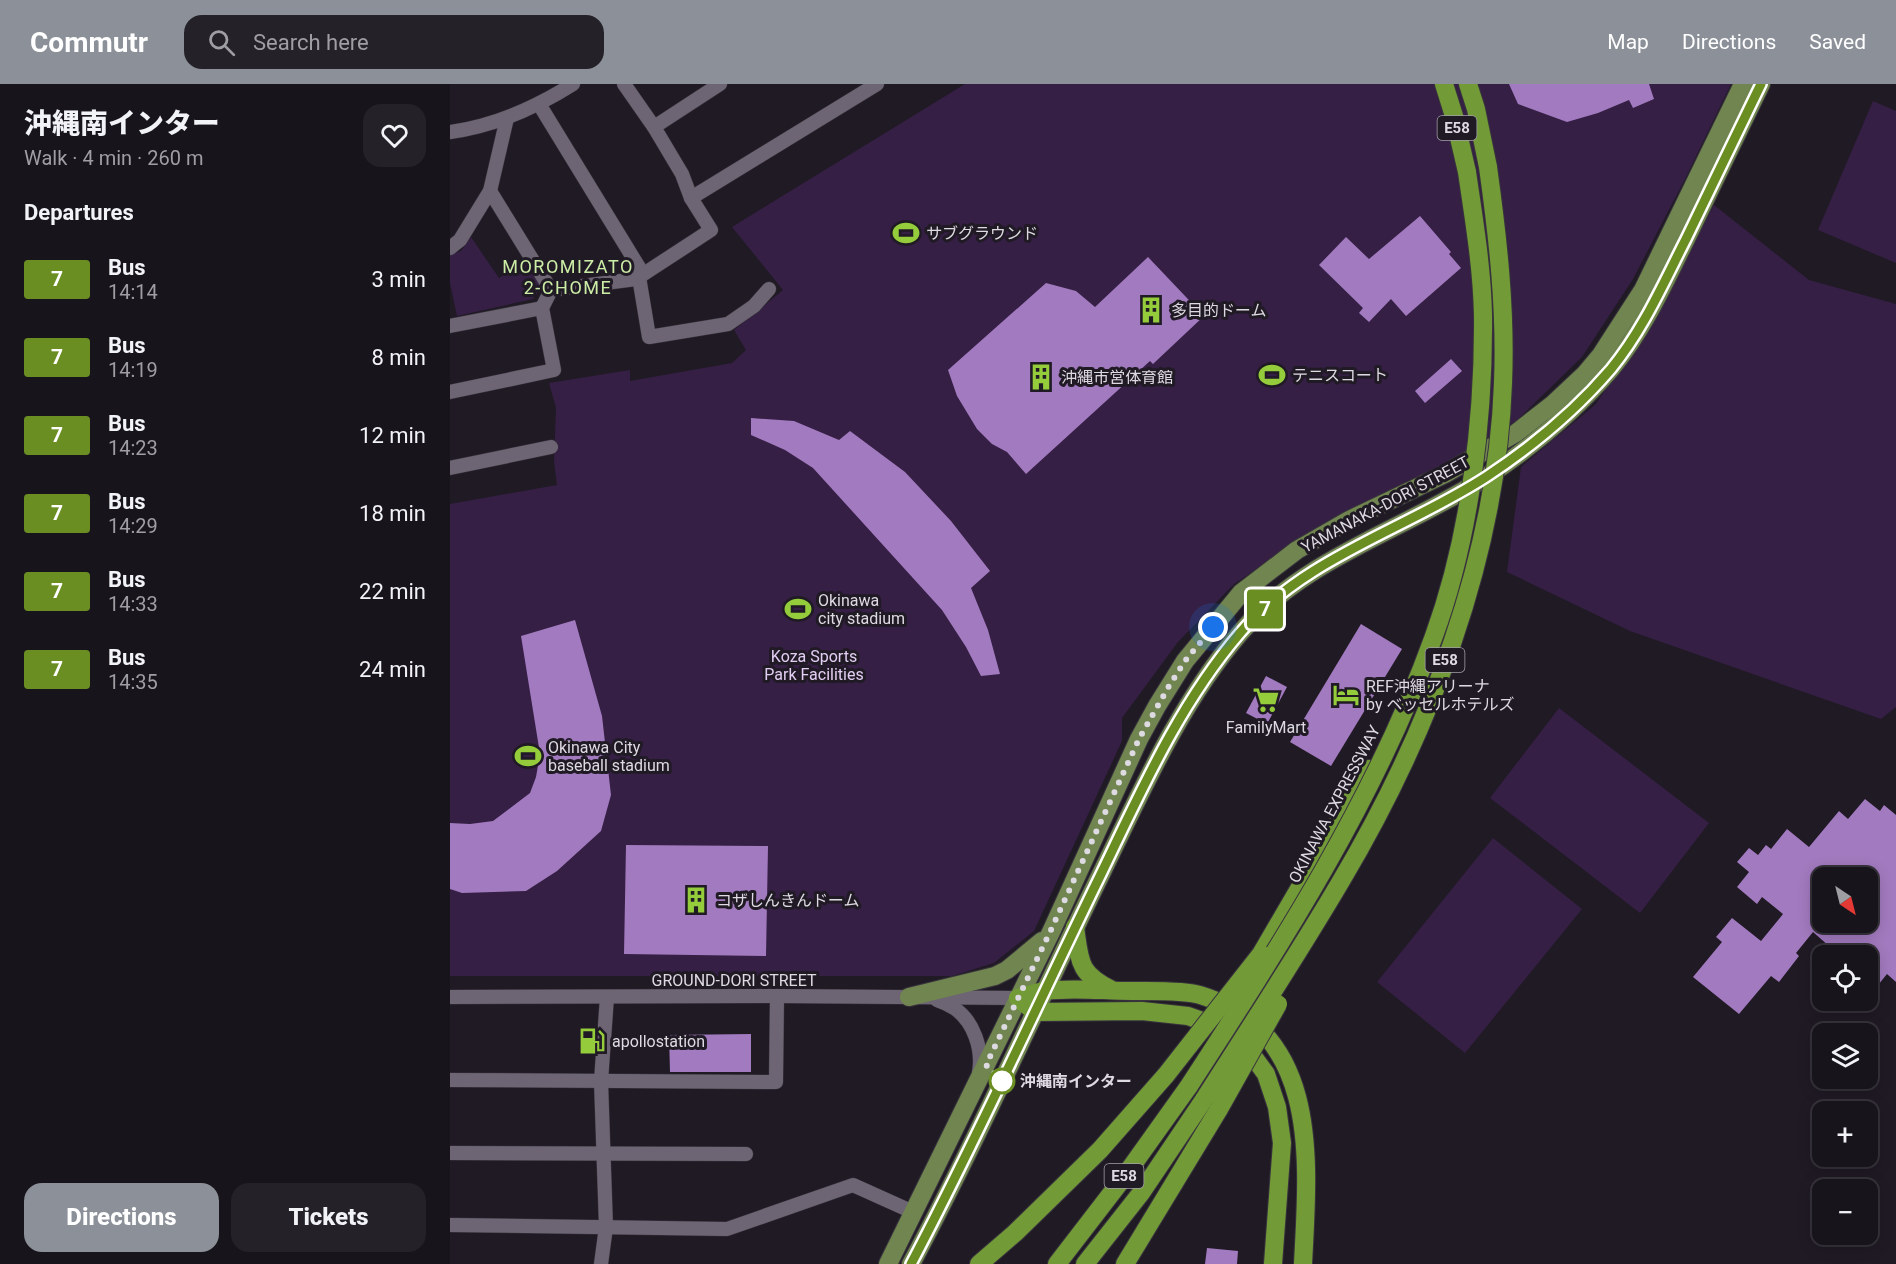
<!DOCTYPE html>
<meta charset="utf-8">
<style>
:root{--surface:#18141c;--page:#252129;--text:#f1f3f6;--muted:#9f9ea3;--line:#36333b;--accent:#8c9099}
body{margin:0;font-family:Roboto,"Noto Sans JP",sans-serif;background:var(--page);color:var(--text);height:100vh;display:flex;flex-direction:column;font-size:22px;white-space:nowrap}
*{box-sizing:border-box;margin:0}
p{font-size:20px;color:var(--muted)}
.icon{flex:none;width:33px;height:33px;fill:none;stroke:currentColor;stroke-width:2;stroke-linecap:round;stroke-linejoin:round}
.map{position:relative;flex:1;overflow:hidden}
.details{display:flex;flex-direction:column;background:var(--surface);width:450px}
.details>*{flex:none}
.badge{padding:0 12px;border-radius:4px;font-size:21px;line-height:39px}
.needle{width:39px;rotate:145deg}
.fabs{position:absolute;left:1362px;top:783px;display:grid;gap:12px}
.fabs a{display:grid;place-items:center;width:66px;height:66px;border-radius:12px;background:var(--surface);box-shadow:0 3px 15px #0003,0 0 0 2px var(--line);font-size:30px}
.you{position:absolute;width:30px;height:30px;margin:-15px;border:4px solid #fff;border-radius:50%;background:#1a73e8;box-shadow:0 0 0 9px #1a73e833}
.map>.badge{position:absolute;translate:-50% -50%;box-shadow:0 0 0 3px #fff}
h2{padding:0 24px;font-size:22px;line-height:54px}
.round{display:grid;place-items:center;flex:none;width:63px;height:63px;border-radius:18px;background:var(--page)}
.overview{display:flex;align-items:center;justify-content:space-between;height:102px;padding:0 24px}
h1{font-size:28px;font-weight:800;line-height:45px}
.action{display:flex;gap:12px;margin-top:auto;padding:12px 24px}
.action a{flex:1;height:69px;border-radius:18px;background:var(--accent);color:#fff;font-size:24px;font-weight:800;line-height:69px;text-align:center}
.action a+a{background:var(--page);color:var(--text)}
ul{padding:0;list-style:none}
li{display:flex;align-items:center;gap:18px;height:78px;padding:0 24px}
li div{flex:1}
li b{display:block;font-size:22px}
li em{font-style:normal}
li .badge{min-width:66px;font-weight:700;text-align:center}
header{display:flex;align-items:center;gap:36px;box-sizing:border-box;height:84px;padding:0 30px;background:var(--accent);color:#fff}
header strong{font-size:28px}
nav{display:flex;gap:33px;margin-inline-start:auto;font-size:21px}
.search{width:420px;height:54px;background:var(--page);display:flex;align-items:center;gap:15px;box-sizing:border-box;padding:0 21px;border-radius:18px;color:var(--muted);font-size:22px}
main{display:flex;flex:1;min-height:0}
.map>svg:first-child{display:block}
</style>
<header>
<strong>Commutr</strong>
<div class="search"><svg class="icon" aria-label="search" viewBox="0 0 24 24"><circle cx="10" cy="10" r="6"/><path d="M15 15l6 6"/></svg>Search here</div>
<nav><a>Map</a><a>Directions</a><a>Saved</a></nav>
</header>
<main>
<section class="details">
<div class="overview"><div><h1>沖縄南インター</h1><p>Walk · 4 min · 260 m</p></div><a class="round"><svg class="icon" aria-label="heart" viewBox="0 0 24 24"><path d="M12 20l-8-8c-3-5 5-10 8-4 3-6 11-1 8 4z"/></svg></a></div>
<h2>Departures</h2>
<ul>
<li><span class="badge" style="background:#6b8e23;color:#fff">7</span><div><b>Bus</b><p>14:14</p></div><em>3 min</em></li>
<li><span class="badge" style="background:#6b8e23;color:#fff">7</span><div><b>Bus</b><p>14:19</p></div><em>8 min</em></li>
<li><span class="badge" style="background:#6b8e23;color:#fff">7</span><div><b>Bus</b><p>14:23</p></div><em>12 min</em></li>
<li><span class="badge" style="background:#6b8e23;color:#fff">7</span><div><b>Bus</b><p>14:29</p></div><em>18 min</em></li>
<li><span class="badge" style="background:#6b8e23;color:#fff">7</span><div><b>Bus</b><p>14:33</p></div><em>22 min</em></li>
<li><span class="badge" style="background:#6b8e23;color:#fff">7</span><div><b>Bus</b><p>14:35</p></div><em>24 min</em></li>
</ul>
<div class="action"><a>Directions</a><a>Tickets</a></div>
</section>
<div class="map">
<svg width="1446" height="1180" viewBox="0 0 1446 1180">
<rect width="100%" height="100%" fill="#201a25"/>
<g fill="#351f44">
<path d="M515,0H1281L1235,95L1183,195L1132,273L1066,337L991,382L894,430L840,462L784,500L728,558L672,634V657L584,847L544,879L502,892H0V420L107,401L104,378L106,324L99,299L180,286V297L282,279L296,266L284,246L333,206L282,143Z"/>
<path d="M1423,17L1446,27V179L1368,146Z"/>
<path d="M1264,121L1359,196L1446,220V623L1431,635L1180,547L1057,488L1071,383L1146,320L1213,218Z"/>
<path d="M21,153L49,194L76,176L92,203L83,215L7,232L0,199V170L11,167Z"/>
<path d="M1109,624L1259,739L1190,829L1040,714Z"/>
<path d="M1043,754L1132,825L1015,969L927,898Z"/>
</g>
<g fill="#a27abf" fill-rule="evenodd">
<path d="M1059,0H1199L1204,15L1183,24L1179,16L1148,29L1117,38L1068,20Z"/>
<path d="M970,132L1001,168L999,170L1011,184L956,232L941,215L919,238L909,229L913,224L869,181L896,153L919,175Z"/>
<path d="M698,173L754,232L703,280L700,277L576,390L557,368L542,360L527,345L507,312L498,286L596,199L626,207L645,223Z"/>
<path d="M1001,275L1012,287L975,319L965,307Z"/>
<path d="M301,334L344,337L389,356L400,347L455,388L501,437L540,487L521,504L538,546L550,590L531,592L516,563L492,526L363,384L335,366L301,351Z"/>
<path d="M125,536L152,632L161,711L151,747L107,787L76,807L12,809L0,805V739L20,740L43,737L80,709L86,693L90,670L71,552Z"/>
<path d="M911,540L952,565L881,682L840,658Z"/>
<path d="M816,592L837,603L817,640L796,629Z"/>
<path d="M1415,715L1430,727L1434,721L1446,731V898L1437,890L1424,906L1418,901V887L1422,881L1418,877V872H1371L1379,862L1363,848L1346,869L1349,872L1329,898L1321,892L1289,930L1243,893L1272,858L1266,853L1282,834L1311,857L1333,830L1312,813L1307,820L1287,803L1299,788L1287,778L1299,764L1308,771L1316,761L1321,765L1337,745L1359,763L1389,727L1398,735ZM1372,794H1418V838H1372Z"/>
<path d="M176,761L318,762L316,872L174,870Z"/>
<path d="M301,950V988H220L219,951Z"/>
<path d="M757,1164L788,1167L787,1180H755Z"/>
</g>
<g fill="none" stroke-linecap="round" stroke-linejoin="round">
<g stroke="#39343d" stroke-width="15">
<g id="minor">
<path d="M89,20L193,190"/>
<path d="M204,43L270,0"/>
<path d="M0,48C44,42 85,24 123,0"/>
<path d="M40,107L101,206"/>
<path d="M241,114L427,0"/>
<path d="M0,164L10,156L40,107L57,34"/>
<path d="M189,193L199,253L278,240L304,222L319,205"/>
<path d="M101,206L186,195L261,146L241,114L232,90L204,43L174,0"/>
<path d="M0,242L92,224"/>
<path d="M0,308L104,286L92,224L101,206"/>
<path d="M0,384L101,363"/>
<path d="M0,913L327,912L568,914"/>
<path d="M487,916C493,918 499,921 504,924C524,937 533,966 529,988"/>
<path d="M0,996L326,998L327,912"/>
<path d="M0,1069L296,1070"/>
<path d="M0,1141L277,1145L403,1101L463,1128"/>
<path d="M151,1180L156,1143L151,997L157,913"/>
</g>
</g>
<g stroke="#39343d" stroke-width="20">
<g id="major">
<path d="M459,913L545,892L557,886L592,857"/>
<path d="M438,1180L601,848L689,655L707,622L735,577L791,509L847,466L899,436L995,390L1066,349L1103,320L1135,290L1151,271L1193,206L1293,0"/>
<path d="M461,1180C529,1052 588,919 652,788C692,706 730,619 790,549C855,473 956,445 1036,393C1083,362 1125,327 1161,285C1193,246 1214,200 1236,155C1261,104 1286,52 1311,0"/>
</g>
</g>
<g stroke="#39343d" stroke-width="20">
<g id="highway">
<path d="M994,0L1004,32L1017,88"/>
<path d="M1018,0L1026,25L1038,83"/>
<path d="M625,843C630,878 628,889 662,906"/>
<path d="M811,870L919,685"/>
<path d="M568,914C577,912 586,908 595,907C622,903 654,907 682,907C700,907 734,906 750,911C872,948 858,1079 853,1180"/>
<path d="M568,914L585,928L692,927L738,932L772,944L797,964L816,990L827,1023L832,1059L823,1180"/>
<path d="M529,1180L565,1149L650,1066L716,991"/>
<path d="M607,1180L674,1093L739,1002"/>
<path d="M635,1180L691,1109L755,1014"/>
<path d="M675,1180L769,1025"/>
</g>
</g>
<use href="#minor" stroke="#6d6573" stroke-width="14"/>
<use href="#major" stroke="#70854f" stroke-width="18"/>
<use href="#highway" stroke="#729b37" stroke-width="18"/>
<g stroke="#39343d" stroke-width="20" stroke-linecap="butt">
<g id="highway-bridge">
<path d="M716,991L811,870"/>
<path d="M739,1002C832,859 926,714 984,552C1020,453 1034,336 1033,231C1032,183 1024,136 1017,88"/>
<path d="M755,1014C801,942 848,870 891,797C979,649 1047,472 1053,299C1056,226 1048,155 1038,83"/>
<path d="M769,1025L828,920"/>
</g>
</g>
<use href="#highway-bridge" stroke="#729b37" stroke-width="18"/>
</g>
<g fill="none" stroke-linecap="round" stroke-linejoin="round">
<g stroke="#fff" stroke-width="14">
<path id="line" d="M461,1180C529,1051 588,919 652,788C692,705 730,619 790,549C855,473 956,445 1036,393C1083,362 1125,327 1161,285C1193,246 1213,200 1236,155C1261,103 1286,52 1311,0"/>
</g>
<use href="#line" stroke="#6b8e23" stroke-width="9"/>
<path stroke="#dedae2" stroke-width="6" stroke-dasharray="0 10.8" d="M552,997L536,981L600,848L689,655L719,602L735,577L763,543"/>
</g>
<defs>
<g id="stadium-bare" transform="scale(2.07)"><path d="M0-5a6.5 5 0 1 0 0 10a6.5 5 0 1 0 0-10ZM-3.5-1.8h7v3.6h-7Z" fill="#94cc3c" stroke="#201a25" stroke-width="2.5" paint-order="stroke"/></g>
<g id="building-bare" transform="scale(2.07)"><path d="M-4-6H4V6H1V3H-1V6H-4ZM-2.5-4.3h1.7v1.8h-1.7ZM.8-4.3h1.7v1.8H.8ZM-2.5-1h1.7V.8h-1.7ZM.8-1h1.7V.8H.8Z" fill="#94cc3c" stroke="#201a25" stroke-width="2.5" paint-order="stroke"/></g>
<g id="hotel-bare" transform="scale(2.07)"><path d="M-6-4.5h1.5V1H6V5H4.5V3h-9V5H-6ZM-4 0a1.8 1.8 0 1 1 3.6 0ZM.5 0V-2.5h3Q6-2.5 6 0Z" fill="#94cc3c" stroke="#201a25" stroke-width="2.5" paint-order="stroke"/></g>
<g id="supermarket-bare" transform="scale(2.07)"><path d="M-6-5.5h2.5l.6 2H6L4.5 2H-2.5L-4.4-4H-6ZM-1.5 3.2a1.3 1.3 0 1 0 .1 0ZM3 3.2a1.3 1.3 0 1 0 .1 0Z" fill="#94cc3c" stroke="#201a25" stroke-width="2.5" paint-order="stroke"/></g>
<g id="fuel-bare" transform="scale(2.07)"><path d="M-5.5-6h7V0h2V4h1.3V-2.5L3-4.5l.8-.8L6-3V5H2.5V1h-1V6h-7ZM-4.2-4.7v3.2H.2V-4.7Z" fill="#94cc3c" stroke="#201a25" stroke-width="2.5" paint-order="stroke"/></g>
</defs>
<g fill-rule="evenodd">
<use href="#stadium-bare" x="456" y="149"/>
<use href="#building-bare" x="701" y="226"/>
<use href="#stadium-bare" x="822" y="291"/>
<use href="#building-bare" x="591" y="293"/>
<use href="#stadium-bare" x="348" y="525"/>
<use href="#hotel-bare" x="896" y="611"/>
<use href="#supermarket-bare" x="816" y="616"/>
<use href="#stadium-bare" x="78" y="672"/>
<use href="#building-bare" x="246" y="816"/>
<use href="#fuel-bare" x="142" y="957"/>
</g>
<circle fill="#fff" stroke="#6b8e23" stroke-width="3" cx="552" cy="997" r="12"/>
<g text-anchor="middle" stroke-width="6" stroke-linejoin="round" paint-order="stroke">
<g fill="#201a25" stroke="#a5a0a9" stroke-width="1.5">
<rect x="987.5" y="32" width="39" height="24" rx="4.5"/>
<rect x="975.5" y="564" width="39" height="24" rx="4.5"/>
<rect x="654.5" y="1080" width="39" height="24" rx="4.5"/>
</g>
<g font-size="15" font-weight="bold" fill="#dedae2">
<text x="1007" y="49">E58</text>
<text x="995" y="581">E58</text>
<text x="674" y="1097">E58</text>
</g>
<g font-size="16" fill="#dedae2" stroke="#201a25" text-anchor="start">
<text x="476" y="155">サブグラウンド</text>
<text x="721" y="232">多目的ドーム</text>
<text x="842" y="297">テニスコート</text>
<text x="611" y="299">沖縄市営体育館</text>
<text x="368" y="522">Okinawa<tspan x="368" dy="18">city stadium</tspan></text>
<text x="916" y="608">REF沖縄アリーナ<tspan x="916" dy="18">by ベッセルホテルズ</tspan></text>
<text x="816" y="649" text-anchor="middle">FamilyMart</text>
<text x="98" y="669">Okinawa City<tspan x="98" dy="18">baseball stadium</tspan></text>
<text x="266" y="822">コザしんきんドーム</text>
<text x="162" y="963">apollostation</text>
</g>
<g font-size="16" fill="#dedae2" stroke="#201a25">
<text transform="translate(935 420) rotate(-28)" y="6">YAMANAKA-DORI STREET</text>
<text transform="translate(884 720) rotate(-62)" y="6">OKINAWA EXPRESSWAY</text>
<text x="284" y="902">GROUND-DORI STREET</text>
</g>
<g font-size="16" fill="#e2cdf3" stroke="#201a25">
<text x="364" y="578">Koza Sports<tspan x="364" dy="18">Park Facilities</tspan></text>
</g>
<g font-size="16" font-weight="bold" fill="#dedae2" stroke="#201a25" text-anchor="start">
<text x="570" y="1003">沖縄南インター</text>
</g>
<g font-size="18" letter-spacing="1.5" fill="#cceda6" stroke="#201a25">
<text x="118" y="189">MOROMIZATO<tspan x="118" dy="21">2-CHOME</tspan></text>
</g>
</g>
</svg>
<div class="fabs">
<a><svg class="needle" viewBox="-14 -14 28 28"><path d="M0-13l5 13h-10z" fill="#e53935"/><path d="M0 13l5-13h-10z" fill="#9f9ea3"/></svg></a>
<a><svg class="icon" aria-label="locate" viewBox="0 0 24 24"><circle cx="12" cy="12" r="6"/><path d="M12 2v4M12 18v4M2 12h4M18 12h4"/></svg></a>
<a><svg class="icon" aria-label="layers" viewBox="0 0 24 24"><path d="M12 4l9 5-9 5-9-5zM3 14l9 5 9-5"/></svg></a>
<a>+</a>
<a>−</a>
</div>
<div class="you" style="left:763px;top:543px"></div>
<b class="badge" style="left:815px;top:525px;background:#6b8e23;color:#fff">7</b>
</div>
</main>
